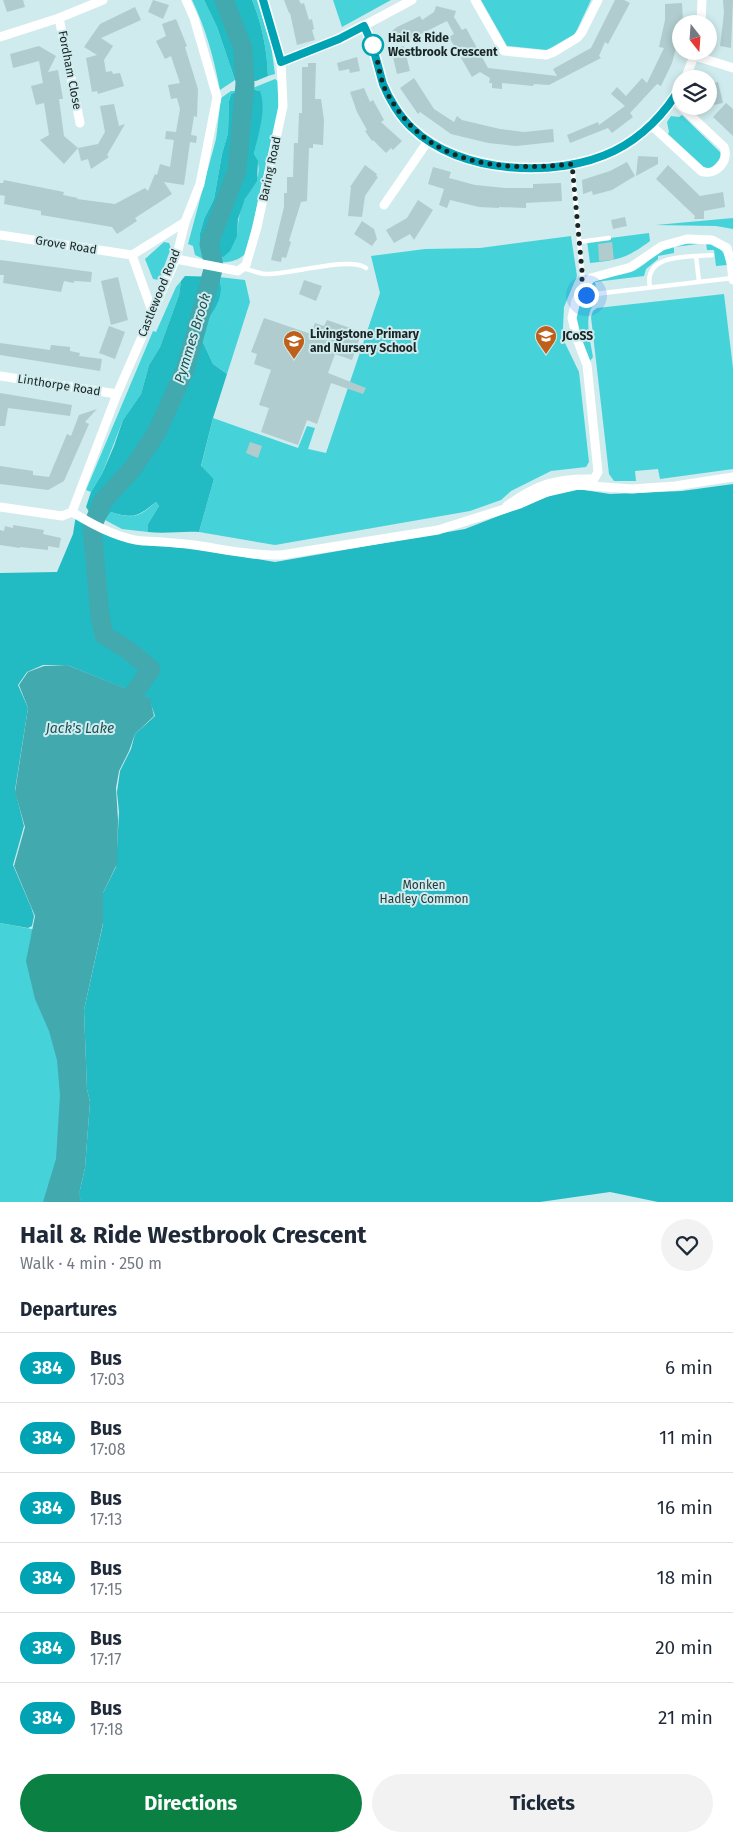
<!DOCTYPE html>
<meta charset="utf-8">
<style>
:root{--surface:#fff;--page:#f2f2f3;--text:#1f2937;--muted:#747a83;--line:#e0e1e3;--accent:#0b8043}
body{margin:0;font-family:"Fira Sans",sans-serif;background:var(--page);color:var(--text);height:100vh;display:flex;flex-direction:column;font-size:19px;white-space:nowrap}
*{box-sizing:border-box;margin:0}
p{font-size:16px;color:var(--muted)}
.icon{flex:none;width:28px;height:28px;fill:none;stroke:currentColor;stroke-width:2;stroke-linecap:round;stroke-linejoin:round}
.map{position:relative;height:1202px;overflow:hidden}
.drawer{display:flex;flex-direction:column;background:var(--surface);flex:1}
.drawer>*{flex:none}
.badge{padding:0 10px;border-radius:16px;font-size:18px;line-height:32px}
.needle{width:32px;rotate:163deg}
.buttons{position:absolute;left:672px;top:15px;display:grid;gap:10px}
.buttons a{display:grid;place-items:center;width:45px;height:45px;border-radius:50%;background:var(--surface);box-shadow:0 2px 8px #0003;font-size:25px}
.you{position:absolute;width:25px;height:25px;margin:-12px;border:4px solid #fff;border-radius:50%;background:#1a73e8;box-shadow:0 0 0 8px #1a73e833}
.map>.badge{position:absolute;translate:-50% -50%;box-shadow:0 0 0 2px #fff}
h2{padding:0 20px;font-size:19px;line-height:45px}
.round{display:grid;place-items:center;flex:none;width:52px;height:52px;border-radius:26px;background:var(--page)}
.headline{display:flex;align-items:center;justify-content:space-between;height:85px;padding:0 20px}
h1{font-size:24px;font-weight:700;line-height:38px}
.action{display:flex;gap:10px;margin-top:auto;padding:10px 20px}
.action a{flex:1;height:58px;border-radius:30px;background:var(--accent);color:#fff;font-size:20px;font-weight:700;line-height:58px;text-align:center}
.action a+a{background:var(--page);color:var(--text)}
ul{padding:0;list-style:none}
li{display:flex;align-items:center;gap:15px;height:70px;padding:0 20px;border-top:1px solid var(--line)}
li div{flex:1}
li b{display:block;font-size:19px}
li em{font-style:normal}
li .badge{min-width:55px;font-weight:700;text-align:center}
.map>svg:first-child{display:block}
</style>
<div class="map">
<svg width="733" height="1202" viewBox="0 0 733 1202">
<rect width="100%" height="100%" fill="#cfebed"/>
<g fill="#45d2d9">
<path d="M192,0H204L217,27L235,80L220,90C214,59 206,29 192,0Z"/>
<path d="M252,0H257L271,45L275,74L268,76C267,50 262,24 252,0Z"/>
<path d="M333,0H391L342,27Z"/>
<path d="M481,0H591L575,34L547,50L507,46Z"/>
<path d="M275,79L279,82L278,113L275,128L246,253C233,267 211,263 195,255L193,246L188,244L216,139L221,98L231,91H237L231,94L229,101L228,133L222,154L214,199L204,219L200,233V244L237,236C238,223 239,213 244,201C252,184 266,175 254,154L261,117L260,91L250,89Z"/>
<path d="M682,115L720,152C722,159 716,163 711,168H705L668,134L669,132L667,122L671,116L679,117Z"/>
<path d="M733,218V229L716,226L656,225Z"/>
<path d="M649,233L650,241C627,258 619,260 590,263L587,241Z"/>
<path d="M571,236L577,276L564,307L563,328L565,343L579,372L589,462L586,467L551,471L511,491L501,500L470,511L275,545L199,532L214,479L201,467L213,418L298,448L307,426L315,428L308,449L326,453L380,293L371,256L425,249L480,248Z"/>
<path d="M164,242L169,243L171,248L159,280L153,279L145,259Z"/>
<path d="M685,242C705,243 724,240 727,265L716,266L714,250H707L706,243L674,247V253L658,256V259L646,269L644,276L595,282L596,289L586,290C597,274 614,278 631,272C642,268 650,258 660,252C667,247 677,245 685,242Z"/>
<path d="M219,277L245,280L250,302L227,374L213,364L199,334C209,313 227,302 219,277Z"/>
<path d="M181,281L179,295L160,347L149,365L141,394L123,420L102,474L91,492L86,490L153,331L156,332L176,287Z"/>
<path d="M724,294L733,368V469L660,479L658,469L635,471L636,481H614L609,474L591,317L593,311L597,308Z"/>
<path d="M589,297H593L594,305C583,315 591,343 593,357L590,361L579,336L575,318L580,302Z"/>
<path d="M156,502L159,506L148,524V532L122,529L105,520L111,512C133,519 138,518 156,502Z"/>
<path d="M0,923L32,929L49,941L81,1202H0Z"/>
</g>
<g fill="#22bbc3">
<path d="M204,0H252C262,24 267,50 268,76L256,81L235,80L217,27Z"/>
<path d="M250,89L260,91C267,110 258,134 254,154L258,161L257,181L245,199L238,219L237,236L230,251L223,257L206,252L200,244V233L204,219L214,199L222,154L228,133L229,101L231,94L237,91Z"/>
<path d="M185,276L219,277C227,302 209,313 199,334L213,364L227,374L213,418L201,466L214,479L199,532C182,531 166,534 148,532V524L159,506L156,502C137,517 134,519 111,512L105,520L90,513L86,507L91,492L102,474L114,446L123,420L141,394L149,365L160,347L179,295L181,281Z"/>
<path d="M733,484V1202H658L610,1192L540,1202H81L79,1194L85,1168L90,1102L87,1089L84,1010L103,924V893L116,867L119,812L117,792L120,771L131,749L135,734L155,716L149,698L67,665H43L27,672L18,685L28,708L15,790L24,826L13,865L31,907L34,916L32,926L28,928L0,923V573L57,572L73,534L76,515L120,536L275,562L465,529L565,490H584L610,494L682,491Z"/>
</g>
<path fill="#42a9af" d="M67,665L150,698L154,716L135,734L129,751L119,771L116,788L118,820L117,864L103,893V923L84,1010L87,1089L90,1102L85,1168L79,1194L81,1202H43L56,1159L60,1095L57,1060L49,1031L35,999L26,961L35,916L14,866L25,827L15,792L28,708L19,685L28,672L44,666Z"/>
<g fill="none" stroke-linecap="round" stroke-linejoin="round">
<path stroke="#42a9af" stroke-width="19" d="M135,692L151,669L128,650L104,635L100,616L92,527L103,501L133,468L157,432L185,370L214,266L209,244L237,170L245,84L243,49L224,0"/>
</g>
<g fill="#b1ccce">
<path d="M3,0H23L25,7L7,12Z"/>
<path d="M153,0L169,5L163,19L148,12Z"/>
<path d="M284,0H299L301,4L304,3L309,20L312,19L314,29L312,30L315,40L297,45L290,13H289Z"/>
<path d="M615,0H624L630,3L608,44L605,42L599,56L601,58L549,85L534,84L533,86L502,83V89L492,88V83H489L490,78L480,72L472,77L449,37L454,34L447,21L403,43L387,35L397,27L420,16L422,20L434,12L436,6L456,11L454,17L462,30L466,28L488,68L557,76L553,69L591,48Z"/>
<path d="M723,0H733L731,48L720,46L724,13Z"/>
<path d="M682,3L683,22L672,63L661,86L657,84L630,113L633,117L612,133L608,128L570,143L567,135L598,122L599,125L625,106L611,94L617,87L626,96L642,78L647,83L664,48L659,47L665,20V4Z"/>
<path d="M135,7L141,20L101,38L113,46L104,60L106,72L112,71L113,74L120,73L124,86L98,94L97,91L92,92L86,58L97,55L84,47L100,24Z"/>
<path d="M176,19L187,46L185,47L198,89L197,117L194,116L191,135L197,136L196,143L190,142L184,185L164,182L172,194L135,218L137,221L117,234L112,227L41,215V211L4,204L5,196L0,195V183H3L4,180L64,192L63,195L78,198L77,199L115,204L145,188L148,191L155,174L157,175L160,164L170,167L174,140L165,139L166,131L176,132L180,109L177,98L171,99L168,85L180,83L171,56L165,59L156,41L166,36L162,24Z"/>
<path d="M39,46L56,56L48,72L58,70L63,99H59L64,136L78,148L98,144L105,132L100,106L114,104L119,126L125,124L107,155L109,157L91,169L88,159L81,161L78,148L64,164L40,140L49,135L44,103L36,105L31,86L43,83L39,61L13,68L10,54Z"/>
<path d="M404,46L410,71L397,74L391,49Z"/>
<path d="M357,57L360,71L350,73L349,69L339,71L337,63Z"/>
<path d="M308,63H316L315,99H321L324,120L323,145L313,144V148H309L307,201L301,202L289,241L291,242L286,258L282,257L281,262L271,260L284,207V193H287V177H293L294,143H298L299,113H302V67H308Z"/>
<path d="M414,78L434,109L454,122L457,116L462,120L500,129L524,132L553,129L554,142L516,146L488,143L451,134L420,112L418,114L400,88Z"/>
<path d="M718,82L723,103L709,106V84Z"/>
<path d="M364,88L370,102L373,100L384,120L381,122L402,141L393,150L391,148L386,153L373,140L372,141L365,131L367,130L357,112L350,92Z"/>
<path d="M726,103L733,109V136L713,117Z"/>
<path d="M638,156L658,157V164L636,176Z"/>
<path d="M627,162L635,176L612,190L593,195L592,191L583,194L582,180L610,171Z"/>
<path d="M365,165L377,174L376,176L378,177L365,196L362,217L348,216L351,187H350Z"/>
<path d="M668,165L700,196L723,192L725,207L704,211V219H694L695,216L656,179Z"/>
<path d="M433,167L451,172L449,178L475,185L505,188H533V184L561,183L562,201L526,203V208L499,207V208L479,207L450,200L447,208L439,205L444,189L428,184Z"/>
<path d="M418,200L433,210L414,240L410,234L394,243L386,230L407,218Z"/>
<path d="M625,217L627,226L613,229L611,220Z"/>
<path d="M362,221L374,229L377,239L372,246L354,234Z"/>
<path d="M612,242L614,260L599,261L598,244Z"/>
<path d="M0,260L92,272L91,282L74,281V283L64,281L61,292L3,283L4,275H0Z"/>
<path d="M118,277L128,320L111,325L101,281Z"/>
<path d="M304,280L322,286L316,301L299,294Z"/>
<path d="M264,318L311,334L315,323L324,326L327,320L362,332L352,360L335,354L328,373L366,388L363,394L331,383L317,424L307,420L298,445L261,432L269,408L259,405L271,370L254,364L257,354L251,352Z"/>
<path d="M109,326L125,332L115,359L99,353Z"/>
<path d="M0,343L50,350L51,345L70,347V351L80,353L79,356L102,359L100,371L0,355Z"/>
<path d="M0,393L72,405L70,416L8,408L5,426H0Z"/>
<path d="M97,409L85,422L89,424L64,481L48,490L0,484V466L33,471V475L49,477L67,434L71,436L79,415Z"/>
<path d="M250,442L262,446L258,458L246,453Z"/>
<path d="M13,525L44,530L43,534L61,538L59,548L48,546V550L20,547V548L0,545V530L4,531L5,526L13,528Z"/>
</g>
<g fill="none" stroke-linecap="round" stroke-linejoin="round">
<g stroke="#fff" stroke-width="4.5">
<path d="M572,164L582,271L583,288L586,295L733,278"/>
<path d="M579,242L609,238"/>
<path d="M696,256L699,282"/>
<path d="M243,268C250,270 258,273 265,274C289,275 350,256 366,268"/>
<path d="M650,287C643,253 689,257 712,255"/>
</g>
<g stroke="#fff" stroke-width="9">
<path d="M475,0L504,51L546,55L554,52L577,38L582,32L598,0"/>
<path d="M59,18L80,123"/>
<path d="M701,24L702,0"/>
<path d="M364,27C374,45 377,64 383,84C389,99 400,117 412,128C459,173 557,179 614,151C642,138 666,113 681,86"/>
<path d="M0,37L59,18L103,0"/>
<path d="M695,56L733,68"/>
<path d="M281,62L339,39L412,0"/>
<path d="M685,79L696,51"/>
<path d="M651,125L701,171C715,177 730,161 724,147L674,100"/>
<path d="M384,205L428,141"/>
<path d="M0,235L132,255L185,222"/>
<path d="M132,255L152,311"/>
<path d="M176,259L238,271L246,265L257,227L283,106L281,62L263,0"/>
<path d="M0,376L117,394"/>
<path d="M507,506C537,484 557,478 594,479L598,472L587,365L577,339L572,318L576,301L583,288L591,278L631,267L662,246L687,239L712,240L727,248L731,263L733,280"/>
<path d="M0,507L62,516L72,512L117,394L176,259L185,222L200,184L217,97L194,18L186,0"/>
<path d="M72,512C93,525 119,539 143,541C162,542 182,543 201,546C227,550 255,556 281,555L438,530L520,504L547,492L578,485L632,489L675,486L733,477"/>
</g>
</g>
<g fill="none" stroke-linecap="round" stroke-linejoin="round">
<g stroke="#fff" stroke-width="11">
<path id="line" d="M263,0L281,62L339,39L364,26C374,45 377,64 383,84C389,99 400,117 412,128C459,174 557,179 614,151C641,138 666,113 681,86"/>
</g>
<use href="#line" stroke="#00a3b4" stroke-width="8"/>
<path stroke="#192424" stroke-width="5" stroke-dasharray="0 9" d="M373,45C378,59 379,75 385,89C424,165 495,172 572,164L582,271V288L586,295"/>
</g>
<defs>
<g id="school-pin" transform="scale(1.125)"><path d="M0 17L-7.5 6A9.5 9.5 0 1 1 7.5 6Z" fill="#be5f1a" stroke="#cfebed"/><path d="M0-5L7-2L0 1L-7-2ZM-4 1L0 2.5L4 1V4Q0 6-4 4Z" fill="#fff"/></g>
</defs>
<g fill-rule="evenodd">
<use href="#school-pin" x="546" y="336"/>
<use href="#school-pin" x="294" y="341"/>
</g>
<circle fill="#fff" stroke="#00a3b4" stroke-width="2.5" cx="373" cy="45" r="10"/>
<g text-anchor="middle" stroke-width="4" stroke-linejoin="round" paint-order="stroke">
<g font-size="12" font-weight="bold" fill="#192424" stroke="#cfebed" text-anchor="start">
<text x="388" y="42">Hail &amp; Ride<tspan x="388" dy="14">Westbrook Crescent</tspan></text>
</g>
<g font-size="12" fill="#192424" stroke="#cfebed">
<text transform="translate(70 70) rotate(79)" y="4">Fordham Close</text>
<text transform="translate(270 169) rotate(-78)" y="4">Baring Road</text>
<text transform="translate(66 245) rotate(9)" y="4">Grove Road</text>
<text transform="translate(159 293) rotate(-68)" y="4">Castlewood Road</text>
<text transform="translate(59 385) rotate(9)" y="4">Linthorpe Road</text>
</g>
<g font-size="12" font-weight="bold" fill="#192424" stroke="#cfebed" text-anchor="start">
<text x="310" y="338">Livingstone Primary<tspan x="310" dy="14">and Nursery School</tspan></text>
<text x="562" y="340">JCoSS</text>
</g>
<g font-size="12" fill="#233b3c" stroke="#cfebed">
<text x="424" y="889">Monken<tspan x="424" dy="14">Hadley Common</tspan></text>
</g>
<g font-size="14" font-style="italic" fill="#1a5457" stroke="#cfebed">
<text transform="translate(192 338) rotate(-73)" y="5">Pymmes Brook</text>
<text x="80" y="733">Jack's Lake</text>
</g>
</g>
</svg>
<div class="buttons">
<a><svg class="needle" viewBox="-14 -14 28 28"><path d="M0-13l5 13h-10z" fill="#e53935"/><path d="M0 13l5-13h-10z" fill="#747a83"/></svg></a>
<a><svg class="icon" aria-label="layers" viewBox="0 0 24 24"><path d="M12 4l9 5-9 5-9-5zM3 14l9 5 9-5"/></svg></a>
</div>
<div class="you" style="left:586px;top:295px"></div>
</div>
<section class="drawer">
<div class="headline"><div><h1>Hail &amp; Ride Westbrook Crescent</h1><p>Walk · 4 min · 250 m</p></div><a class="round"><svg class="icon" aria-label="heart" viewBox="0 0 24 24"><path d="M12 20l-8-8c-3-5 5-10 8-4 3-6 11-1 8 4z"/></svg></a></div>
<h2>Departures</h2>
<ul>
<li><span class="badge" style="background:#00a3b4;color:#fff">384</span><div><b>Bus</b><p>17:03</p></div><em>6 min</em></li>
<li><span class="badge" style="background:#00a3b4;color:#fff">384</span><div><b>Bus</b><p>17:08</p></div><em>11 min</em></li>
<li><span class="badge" style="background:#00a3b4;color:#fff">384</span><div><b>Bus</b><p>17:13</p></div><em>16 min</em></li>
<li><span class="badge" style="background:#00a3b4;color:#fff">384</span><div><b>Bus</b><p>17:15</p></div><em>18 min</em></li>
<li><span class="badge" style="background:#00a3b4;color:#fff">384</span><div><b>Bus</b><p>17:17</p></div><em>20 min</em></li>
<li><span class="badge" style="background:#00a3b4;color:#fff">384</span><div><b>Bus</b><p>17:18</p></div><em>21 min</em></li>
</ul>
<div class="action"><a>Directions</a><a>Tickets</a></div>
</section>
